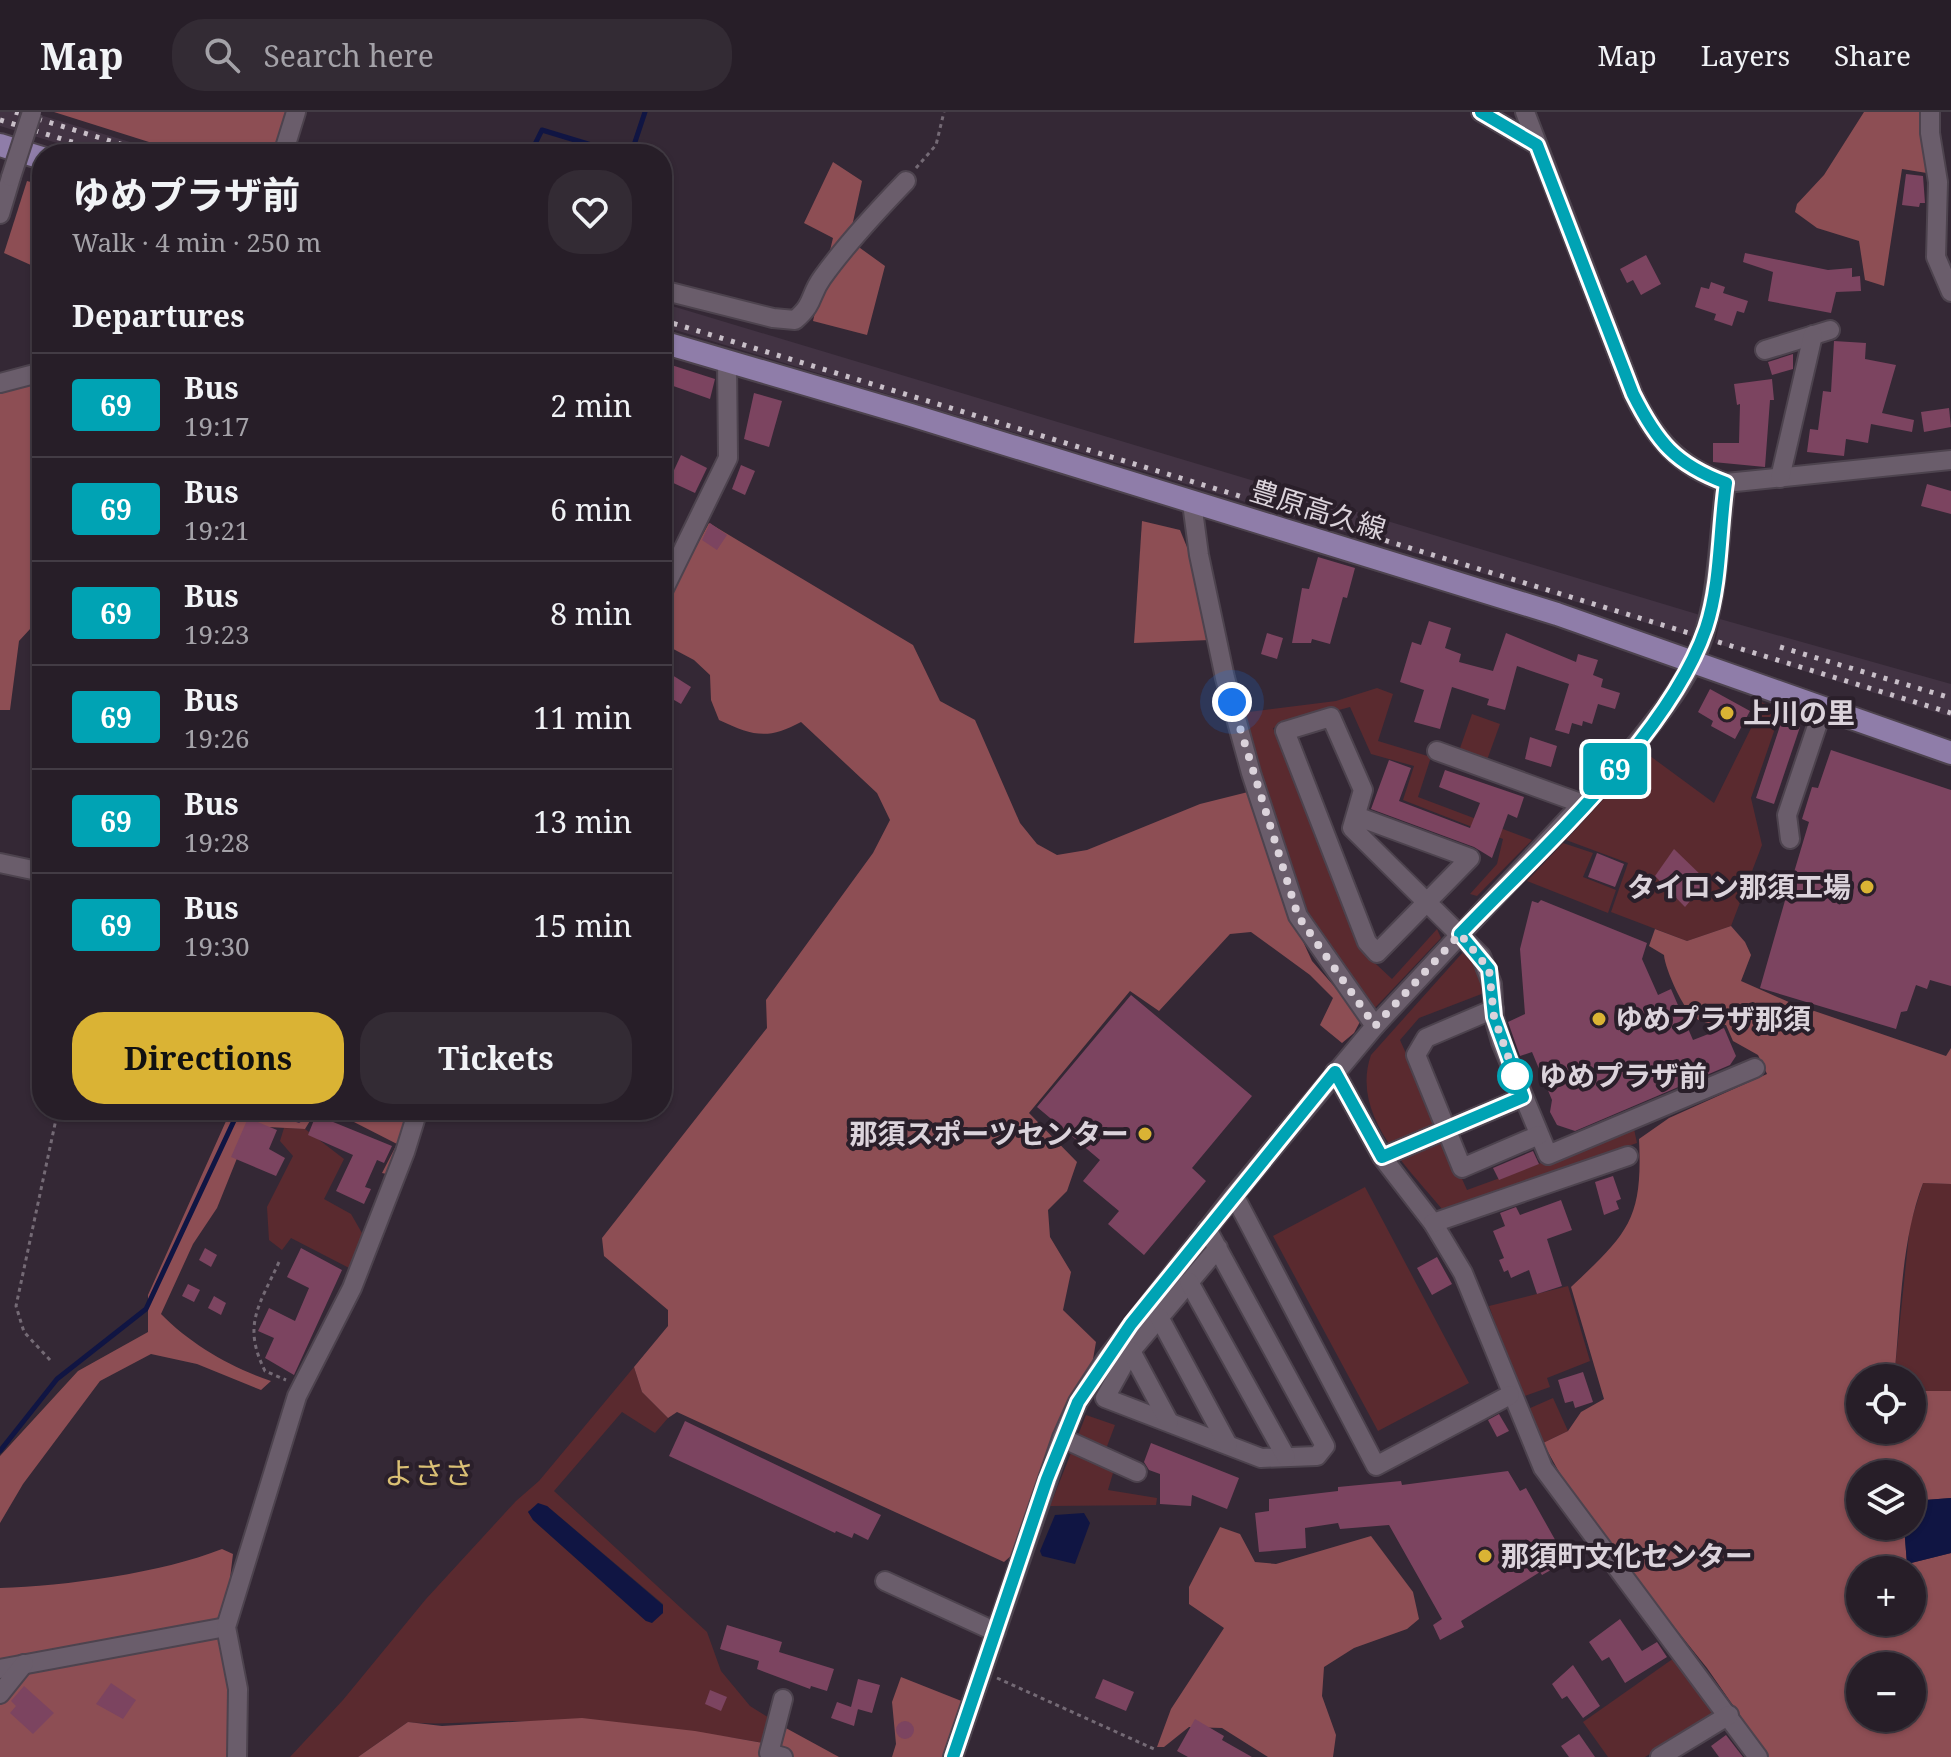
<!DOCTYPE html>
<meta charset="utf-8">
<style>
:root{--surface:#271e28;--page:#332b34;--text:#f1f3f6;--muted:#a4a2a8;--line:#433c45;--accent:#dab334}
body{margin:0;font-family:"Noto Serif","Noto Sans JP",serif;background:var(--page);color:var(--text);height:100vh;display:flex;flex-direction:column;font-size:30px;white-space:nowrap}
*{box-sizing:border-box;margin:0}
p{font-size:26px;color:var(--muted)}
.icon{flex:none;width:44px;height:44px;fill:none;stroke:currentColor;stroke-width:2;stroke-linecap:round;stroke-linejoin:round}
.map{position:relative;flex:1;overflow:hidden}
.drawer{position:absolute;left:32px;top:32px;width:640px;height:976px;display:flex;flex-direction:column;background:var(--surface);border-radius:32px;box-shadow:0 2px 6px #0004,0 0 0 2px var(--line)}
.drawer>*{flex:none}
.badge{padding:0 16px;border-radius:6px;font-size:28px;line-height:52px}
.controls{position:absolute;left:1846px;top:1252px;display:grid;gap:16px}
.controls a{display:grid;place-items:center;width:80px;height:80px;border-radius:50%;background:var(--surface);box-shadow:0 2px 6px #0004,0 0 0 2px var(--line);font-size:40px}
.you{position:absolute;width:40px;height:40px;margin:-20px;border:6px solid #fff;border-radius:50%;background:#1a73e8;box-shadow:0 0 0 12px #1a73e833}
.map>.badge{position:absolute;translate:-50% -50%;box-shadow:0 0 0 4px #fff}
h2{padding:0 40px;font-size:30px;line-height:72px}
.round{display:grid;place-items:center;flex:none;width:84px;height:84px;border-radius:32px;background:var(--page)}
.head{display:flex;align-items:center;justify-content:space-between;height:136px;padding:0 40px}
h1{font-size:38px;font-weight:700;line-height:60px}
.primary-button{display:flex;gap:16px;margin-top:auto;padding:16px 40px}
.primary-button a{flex:1;height:92px;border-radius:32px;background:var(--accent);color:#111;font-size:32px;font-weight:700;line-height:92px;text-align:center}
.primary-button a+a{background:var(--page);color:var(--text)}
ul{padding:0;list-style:none}
li{display:flex;align-items:center;gap:24px;height:104px;padding:0 40px;border-top:2px solid var(--line)}
li div{flex:1}
li b{display:block;font-size:30px}
li em{font-style:normal}
li .badge{min-width:88px;font-weight:700;text-align:center}
header{display:flex;align-items:center;gap:48px;box-sizing:border-box;height:112px;padding:0 40px;background:var(--surface);border-bottom:2px solid var(--line)}
header strong{font-size:38px}
nav{display:flex;gap:44px;margin-inline-start:auto;font-size:28px}
.search{width:560px;height:72px;background:var(--page);display:flex;align-items:center;gap:20px;box-sizing:border-box;padding:0 28px;border-radius:32px;color:var(--muted);font-size:30px}
.map>svg:first-child{display:block}
</style>
<header>
<strong>Map</strong>
<div class="search"><svg class="icon" aria-label="search" viewBox="0 0 24 24"><circle cx="10" cy="10" r="6"/><path d="M15 15l6 6"/></svg>Search here</div>
<nav><a>Map</a><a>Layers</a><a>Share</a></nav>
</header>
<div class="map">
<svg width="1951" height="1645" viewBox="0 0 1951 1645">
<rect width="100%" height="100%" fill="#342835"/>
<g fill="#423343">
<path d="M0,0H30L170,42H94L0,14Z"/>
<path d="M662,191L1700,503L1693,525L662,214Z"/>
<path d="M1720,507L1951,572V605L1715,531Z"/>
</g>
<g fill="#5a2a2f" fill-rule="evenodd">
<path d="M1377,576L1393,582L1378,629L1431,645L1418,685L1532,728L1477,784L1470,782L1497,752L1503,727L1403,688L1414,654L1371,642L1350,595L1273,616L1362,839L1392,867L1437,817L1441,826L1372,899L1326,833L1308,800L1241,601L1336,589Z"/>
<path d="M1755,587L1781,599L1751,686L1762,733L1731,814L1687,829L1611,800L1628,751L1566,728L1646,641L1714,691L1759,600L1751,595Z"/>
<path d="M1472,602L1500,612L1487,648L1459,639Z"/>
<path d="M1563,731L1593,741L1583,765L1616,778L1608,801L1527,769Z"/>
<path d="M1464,839L1482,860L1484,881L1419,906L1400,928L1467,1078L1634,1017L1637,1031L1442,1097C1408,1055 1350,1003 1371,943Z"/>
<path d="M284,1016L305,1017L344,1047L324,1087L351,1102L366,1128L353,1158L291,1126L282,1138L269,1128L267,1095L293,1044L280,1029Z"/>
<path d="M1923,1071L1951,1072V1279H1912V1266H1894L1910,1113Z"/>
<path d="M1365,1075L1469,1271L1378,1319L1273,1124Z"/>
<path d="M1568,1174L1590,1249L1547,1266L1550,1275L1522,1285L1489,1194Z"/>
<path d="M634,1255L642,1280L668,1306L655,1321L622,1300L554,1379L707,1520L721,1559L750,1594L784,1615L764,1631C681,1616 596,1611 512,1609C477,1608 444,1614 408,1610L358,1645H290L343,1588L426,1487L516,1389L539,1369ZM547,1394L663,1492V1501L646,1509L533,1408L528,1399Z"/>
<path d="M1553,1286L1568,1319L1543,1331L1528,1297Z"/>
<path d="M1086,1303L1115,1313L1106,1337L1118,1344L1108,1378L1157,1386L1156,1393L1050,1394Z"/>
<path d="M1674,1546L1717,1600L1645,1645H1608L1583,1610Z"/>
</g>
<g fill="#8d4e54" fill-rule="evenodd">
<path d="M54,0H306L292,42H187Z"/>
<path d="M1864,0H1925L1933,62L1902,57L1884,174L1865,168L1859,129L1817,116L1795,100L1797,92L1824,63Z"/>
<path d="M833,50L862,69L849,128L885,154L867,223L813,209L833,126L804,111Z"/>
<path d="M27,69L42,73V158L4,141Z"/>
<path d="M42,269V504L19,529L10,598H0V282Z"/>
<path d="M1142,409L1180,418L1196,457L1210,528L1134,531Z"/>
<path d="M709,411L913,533L940,589L975,608L1020,711L1037,732L1057,743L1087,738L1200,692L1252,679L1278,775L1312,849L1362,906L1354,921L1342,931L1320,913L1333,886L1310,863L1251,820L1230,822L1159,899L1130,879L1029,1001L1077,1050L1067,1079L1048,1098L1050,1125L1071,1160L1063,1198L1096,1230L1092,1253L1056,1322L1013,1442L1004,1450L677,1300L668,1306L642,1280L634,1255L668,1214V1198L604,1144L602,1126L767,916L766,888L873,741L890,708L877,681L801,610C768,628 753,624 719,608L711,588L710,563L694,548L662,531V498Z"/>
<path d="M1731,814L1745,830L1751,843L1741,869L1791,891L1946,944L1951,936V1072L1923,1071C1900,1132 1901,1202 1894,1266H1860V1318H1912V1279H1951V1386L1912,1389V1362H1860V1414H1904L1907,1452L1951,1441V1645H1769L1707,1556L1579,1396L1543,1331L1568,1319L1581,1300L1604,1287L1571,1175C1628,1121 1643,1108 1639,1027L1669,1006L1767,962L1758,943L1733,929L1726,913C1715,912 1705,912 1695,906C1684,899 1665,857 1664,843L1649,834L1655,817L1687,829ZM1860,1458H1912V1510H1860ZM1860,1554H1912V1606H1860Z"/>
<path d="M231,998H415L391,1063L382,1061L397,1032L352,1009L316,999L305,1017L250,1014L217,1096L193,1132L161,1202C190,1232 232,1256 271,1269L261,1278L197,1252L151,1242L100,1269L23,1372L0,1411V1344L78,1259L148,1220V1183Z"/>
<path d="M1220,1415L1240,1422L1255,1450L1276,1452L1371,1424L1413,1480L1419,1507L1407,1517L1354,1536L1324,1555L1322,1584L1336,1623L1333,1645H1268L1222,1616L1189,1615L1164,1635H1157L1171,1597L1224,1516L1189,1492V1475Z"/>
<path d="M222,1437L233,1442L228,1483L247,1608L245,1645H0V1476C65,1474 162,1461 222,1437Z"/>
<path d="M901,1565L964,1590L944,1645H892L896,1632L892,1590Z"/>
<path d="M582,1606L695,1619L763,1631L784,1615L839,1645H358L408,1610L442,1614Z"/>
</g>
<g fill="#101543">
<path d="M1951,1386V1441L1907,1452L1904,1414H1912V1389Z"/>
<path d="M538,1391L547,1394L663,1493V1501L652,1511L646,1509L533,1408L528,1400Z"/>
<path d="M1084,1401L1090,1411L1075,1452L1042,1444L1040,1439L1055,1403Z"/>
</g>
<g fill="none" stroke-linecap="round" stroke-linejoin="round">
<g stroke="#101543" stroke-width="5">
<path d="M530,42L542,18L621,42"/>
<path d="M631,42L645,0"/>
<path d="M249,998L299,1008L307,998"/>
<path d="M0,1339L57,1267L146,1197L239,998"/>
</g>
</g>
<g fill="#7c4460">
<path d="M1906,62L1923,64L1925,91H1920L1919,95L1902,93Z"/>
<path d="M1745,141L1828,158L1852,156V165L1860,164L1861,179L1836,180L1831,201L1768,189L1773,160L1743,150Z"/>
<path d="M1646,143L1661,172L1641,183L1633,168L1627,171L1620,157Z"/>
<path d="M1711,170L1725,175L1723,181L1748,189L1744,201L1737,199L1732,214L1714,208L1716,202L1695,195L1701,175L1709,177Z"/>
<path d="M1834,229L1866,231L1865,247L1896,253L1882,301L1914,308L1912,320L1871,312L1868,331L1846,327L1844,344L1807,340L1810,317L1818,318L1823,279L1831,280Z"/>
<path d="M1793,242V257L1772,263L1768,250Z"/>
<path d="M662,250L715,267L710,287L662,270Z"/>
<path d="M1772,267L1774,288H1770L1765,355L1713,350V331H1739L1740,292L1737,293L1734,272Z"/>
<path d="M754,281L782,289L769,335L744,327Z"/>
<path d="M1949,296L1951,315L1924,320L1921,300Z"/>
<path d="M681,343L707,356L695,381L669,369Z"/>
<path d="M741,353L755,359L745,383L732,377Z"/>
<path d="M1927,372L1951,379V402L1921,394Z"/>
<path d="M710,411L727,423L717,438L702,428Z"/>
<path d="M1318,445L1355,456L1347,486L1343,485L1330,532L1312,527L1311,531H1292L1302,476L1309,477Z"/>
<path d="M1429,509L1451,516L1445,536L1461,542L1459,550L1493,559L1506,521L1576,550L1578,542L1598,548L1593,563L1603,567L1601,575L1620,581L1615,597L1598,592L1592,612L1583,609L1582,614L1572,611L1569,622L1555,618L1569,572L1517,554L1505,598L1487,593L1489,587L1452,575L1440,617L1414,610L1424,578L1400,570L1412,530L1421,533Z"/>
<path d="M1267,521L1283,526L1277,547L1261,542Z"/>
<path d="M669,561L691,575L681,592L662,581V572Z"/>
<path d="M1710,577L1750,599L1735,627L1711,614L1713,609L1698,600Z"/>
<path d="M1782,608L1800,615L1774,692L1756,686Z"/>
<path d="M1530,625L1557,634L1551,655L1525,647Z"/>
<path d="M1831,638L1951,678V874L1930,868L1927,877L1916,873L1907,899L1901,900L1896,917L1760,876L1786,785L1781,783L1787,766L1792,767L1809,710L1802,707L1812,675L1818,676Z"/>
<path d="M1389,648L1411,656L1399,689L1470,716L1480,691L1439,675L1445,658L1524,685L1517,706L1508,702L1492,746L1474,735L1371,697Z"/>
<path d="M1674,737L1707,769L1685,795L1655,764Z"/>
<path d="M1597,741L1624,752L1615,775L1588,765Z"/>
<path d="M1541,788L1647,831L1642,847L1658,883L1671,877L1693,928L1724,916L1736,944L1730,953L1575,1019L1557,1013L1550,1000L1552,988L1532,940L1520,944L1508,910L1525,902L1520,837L1532,789L1538,791Z"/>
<path d="M1131,883L1252,984L1192,1056L1206,1069L1144,1143L1108,1112L1119,1099L1083,1069L1100,1048L1037,995Z"/>
<path d="M316,1003L392,1034L384,1051L377,1048L365,1075L371,1077L364,1092L336,1079L353,1043L308,1023Z"/>
<path d="M248,1006L277,1018L269,1037L285,1046L276,1064L231,1045Z"/>
<path d="M1533,1039L1539,1052L1499,1068L1493,1056Z"/>
<path d="M1613,1064L1621,1087L1616,1089L1619,1097L1604,1103L1595,1070Z"/>
<path d="M1561,1088L1572,1118L1547,1127L1562,1174L1537,1182L1529,1158L1511,1166L1508,1158L1504,1160L1499,1148L1504,1146L1493,1119L1505,1114L1500,1101L1516,1095L1520,1103Z"/>
<path d="M205,1136L217,1143L211,1155L199,1148Z"/>
<path d="M301,1136L342,1158L294,1263L265,1246L274,1226L258,1219L269,1196L295,1209L309,1176L287,1165Z"/>
<path d="M1437,1145L1452,1172L1432,1183L1417,1156Z"/>
<path d="M188,1172L200,1178L194,1190L182,1184Z"/>
<path d="M214,1184L226,1191L221,1203L208,1196Z"/>
<path d="M1583,1260L1593,1290L1575,1296L1573,1289L1565,1291L1558,1268Z"/>
<path d="M1499,1302L1509,1319L1497,1325L1488,1308Z"/>
<path d="M685,1309L881,1403L868,1428L854,1421L852,1426L836,1419L835,1421L669,1344Z"/>
<path d="M1151,1331L1239,1366L1227,1397L1192,1383L1191,1394L1160,1392V1362L1149,1358L1144,1350Z"/>
<path d="M1508,1359L1520,1379L1526,1376L1567,1449L1542,1463L1540,1460L1461,1509L1464,1515L1440,1528L1433,1513L1442,1507L1389,1413L1340,1417L1338,1411L1305,1416L1306,1436L1259,1440L1255,1401L1269,1399V1387L1338,1379V1375L1401,1369L1402,1373Z"/>
<path d="M1620,1507L1642,1539L1657,1530L1667,1545L1625,1571L1609,1545L1602,1549L1589,1530Z"/>
<path d="M727,1513L782,1530L779,1540L834,1557L827,1579L811,1574L810,1577L757,1557L759,1549L720,1537Z"/>
<path d="M1573,1553L1600,1594L1583,1606L1567,1584L1562,1587L1552,1572Z"/>
<path d="M858,1567L880,1573L872,1601L854,1596L858,1597L854,1614L831,1606L837,1590L851,1595Z"/>
<path d="M1103,1567L1134,1580L1126,1599L1095,1586Z"/>
<path d="M111,1571L136,1588L123,1607L96,1592Z"/>
<path d="M24,1574L54,1601L33,1622L10,1601L16,1594L11,1589Z"/>
<path d="M710,1578L727,1585L721,1599L705,1592Z"/>
<path d="M1195,1607L1224,1624L1222,1628L1252,1645H1188L1177,1639Z"/>
<circle cx="905" cy="1618" r="9"/>
<path d="M1579,1622L1595,1645H1569L1561,1634Z"/>
<path d="M1726,1623L1743,1645H1719L1711,1634Z"/>
</g>
<g fill="none" stroke-linecap="round" stroke-linejoin="round">
<g stroke="#4d434e" stroke-width="22">
<g id="minor">
<path d="M1481,0L1537,33"/>
<path d="M1525,0L1633,282C1655,327 1678,354 1726,371L1951,348"/>
<path d="M1930,0V21L1938,70L1936,145L1951,180"/>
<path d="M283,42L296,0"/>
<path d="M0,102L11,65"/>
<path d="M662,178L773,206L795,208C815,191 809,184 822,166C847,131 876,100 906,69"/>
<path d="M1765,238L1830,218"/>
<path d="M0,271L42,260"/>
<path d="M1780,366L1813,223"/>
<path d="M1192,391L1199,443L1225,566L1251,661L1298,804L1375,914"/>
<path d="M662,481L728,346L727,249"/>
<path d="M1437,639L1583,692"/>
<path d="M1356,704L1470,746L1377,841L1367,830L1285,619L1331,605L1363,678L1352,716L1481,844L1492,872L1494,905L1501,930L1548,1043L1755,956"/>
<path d="M1790,727L1787,703L1823,596"/>
<path d="M0,751L42,760"/>
<path d="M1494,897L1426,926L1416,943L1462,1056L1539,1023"/>
<path d="M1335,960L1382,1045L1433,1111L1463,1161L1543,1356L1758,1645"/>
<path d="M1382,1045L1523,985"/>
<path d="M1234,1083L1376,1354L1510,1283"/>
<path d="M1433,1111L1628,1044"/>
<path d="M1207,1117L1325,1334L1317,1344L1261,1346L1105,1286L1131,1239L1218,1136"/>
<path d="M1189,1170L1286,1345"/>
<path d="M1159,1205L1228,1333"/>
<path d="M1131,1239L1169,1310"/>
<path d="M1062,1326L1137,1360"/>
<path d="M885,1469L996,1520"/>
<path d="M0,1557L226,1515"/>
<path d="M0,1582L24,1552"/>
<path d="M783,1587L769,1641L783,1645"/>
<path d="M237,1645L238,1577L226,1515L297,1284L352,1176L405,1040L418,998"/>
<path d="M953,1645L1062,1326L1078,1290L1106,1247L1234,1083L1375,914L1624,647C1648,617 1675,586 1692,552C1720,497 1717,431 1726,371"/>
<path d="M1660,1645L1729,1603"/>
</g>
</g>
<g stroke="#4d434e" stroke-width="26">
<g id="major">
<path d="M0,33L42,46"/>
<path d="M662,230L911,303L1557,502L1951,641"/>
</g>
</g>
<g stroke="#746a75" stroke-width="3" stroke-dasharray="4 4" stroke-linecap="butt">
<path d="M916,56L936,33L944,0"/>
<path d="M279,1150C259,1194 242,1213 265,1259L286,1268"/>
<path d="M50,1248L24,1220L16,1194L58,998"/>
<path d="M997,1566L1154,1637"/>
</g>
<use href="#minor" stroke="#6a5d6b" stroke-width="18"/>
<use href="#major" stroke="#8f7da9" stroke-width="22"/>
<g stroke="#c8bfc8" stroke-width="5" stroke-dasharray="4 8" stroke-linecap="butt">
<path d="M15,0L153,42"/>
<path d="M0,8L108,41"/>
<path d="M662,208L1951,601"/>
<path d="M1780,535L1951,586"/>
</g>
<g stroke="#4d434e" stroke-width="22" stroke-linecap="butt">
<path id="minor-bridge" d="M11,65L32,0"/>
</g>
<use href="#minor-bridge" stroke="#6a5d6b" stroke-width="18"/>
</g>
<g fill="none" stroke-linecap="round" stroke-linejoin="round">
<g stroke="#fff" stroke-width="18">
<path id="line" d="M953,1645L1047,1367L1078,1290L1131,1212L1335,960L1382,1045L1523,985L1494,905L1489,857L1460,822C1539,739 1669,624 1706,516C1721,471 1719,418 1726,371C1675,352 1657,330 1633,282L1537,33L1481,0"/>
</g>
<use href="#line" stroke="#00a3b4" stroke-width="12"/>
<path stroke="#dbd3db" stroke-width="8" stroke-dasharray="0 14.4" d="M1232,590L1298,804L1375,914L1460,822L1489,857L1494,905L1515,964"/>
</g>
<g fill="#dab334" stroke="#2a1f2a" stroke-width="3">
<circle cx="1727" cy="601" r="8"/>
<circle cx="1867" cy="775" r="8"/>
<circle cx="1599" cy="907" r="8"/>
<circle cx="1145" cy="1022" r="8"/>
<circle cx="1485" cy="1444" r="8"/>
</g>
<circle fill="#fff" stroke="#00a3b4" stroke-width="4" cx="1515" cy="964" r="16"/>
<g text-anchor="middle" stroke-width="8" stroke-linejoin="round" paint-order="stroke">
<g font-size="28" fill="#dbd3db" stroke="#2a1f2a">
<text transform="translate(1318 398) rotate(17)" y="10">豊原高久線</text>
</g>
<g font-size="28" font-weight="bold" fill="#dbd3db" stroke="#2a1f2a" text-anchor="start">
<text x="1743" y="611">上川の里</text>
<text x="1851" y="785" text-anchor="end">タイロン那須工場</text>
<text x="1615" y="917">ゆめプラザ那須</text>
<text x="1129" y="1032" text-anchor="end">那須スポーツセンター</text>
<text x="1501" y="1454">那須町文化センター</text>
</g>
<g font-size="28" font-weight="bold" fill="#dbd3db" stroke="#2a1f2a" text-anchor="start">
<text x="1539" y="974">ゆめプラザ前</text>
</g>
<g font-size="30" fill="#dac074" stroke="#2a1f2a">
<text x="429" y="1372">よささ</text>
</g>
</g>
</svg>
<div class="controls">
<a><svg class="icon" aria-label="locate" viewBox="0 0 24 24"><circle cx="12" cy="12" r="6"/><path d="M12 2v4M12 18v4M2 12h4M18 12h4"/></svg></a>
<a><svg class="icon" aria-label="layers" viewBox="0 0 24 24"><path d="M12 4l9 5-9 5-9-5zM3 14l9 5 9-5"/></svg></a>
<a>+</a>
<a>−</a>
</div>
<div class="you" style="left:1232px;top:590px"></div>
<b class="badge" style="left:1615px;top:657px;background:#00a3b4;color:#fff">69</b>
<section class="drawer">
<div class="head"><div><h1>ゆめプラザ前</h1><p>Walk · 4 min · 250 m</p></div><a class="round"><svg class="icon" aria-label="heart" viewBox="0 0 24 24"><path d="M12 20l-8-8c-3-5 5-10 8-4 3-6 11-1 8 4z"/></svg></a></div>
<h2>Departures</h2>
<ul>
<li><span class="badge" style="background:#00a3b4;color:#fff">69</span><div><b>Bus</b><p>19:17</p></div><em>2 min</em></li>
<li><span class="badge" style="background:#00a3b4;color:#fff">69</span><div><b>Bus</b><p>19:21</p></div><em>6 min</em></li>
<li><span class="badge" style="background:#00a3b4;color:#fff">69</span><div><b>Bus</b><p>19:23</p></div><em>8 min</em></li>
<li><span class="badge" style="background:#00a3b4;color:#fff">69</span><div><b>Bus</b><p>19:26</p></div><em>11 min</em></li>
<li><span class="badge" style="background:#00a3b4;color:#fff">69</span><div><b>Bus</b><p>19:28</p></div><em>13 min</em></li>
<li><span class="badge" style="background:#00a3b4;color:#fff">69</span><div><b>Bus</b><p>19:30</p></div><em>15 min</em></li>
</ul>
<div class="primary-button"><a>Directions</a><a>Tickets</a></div>
</section>
</div>
